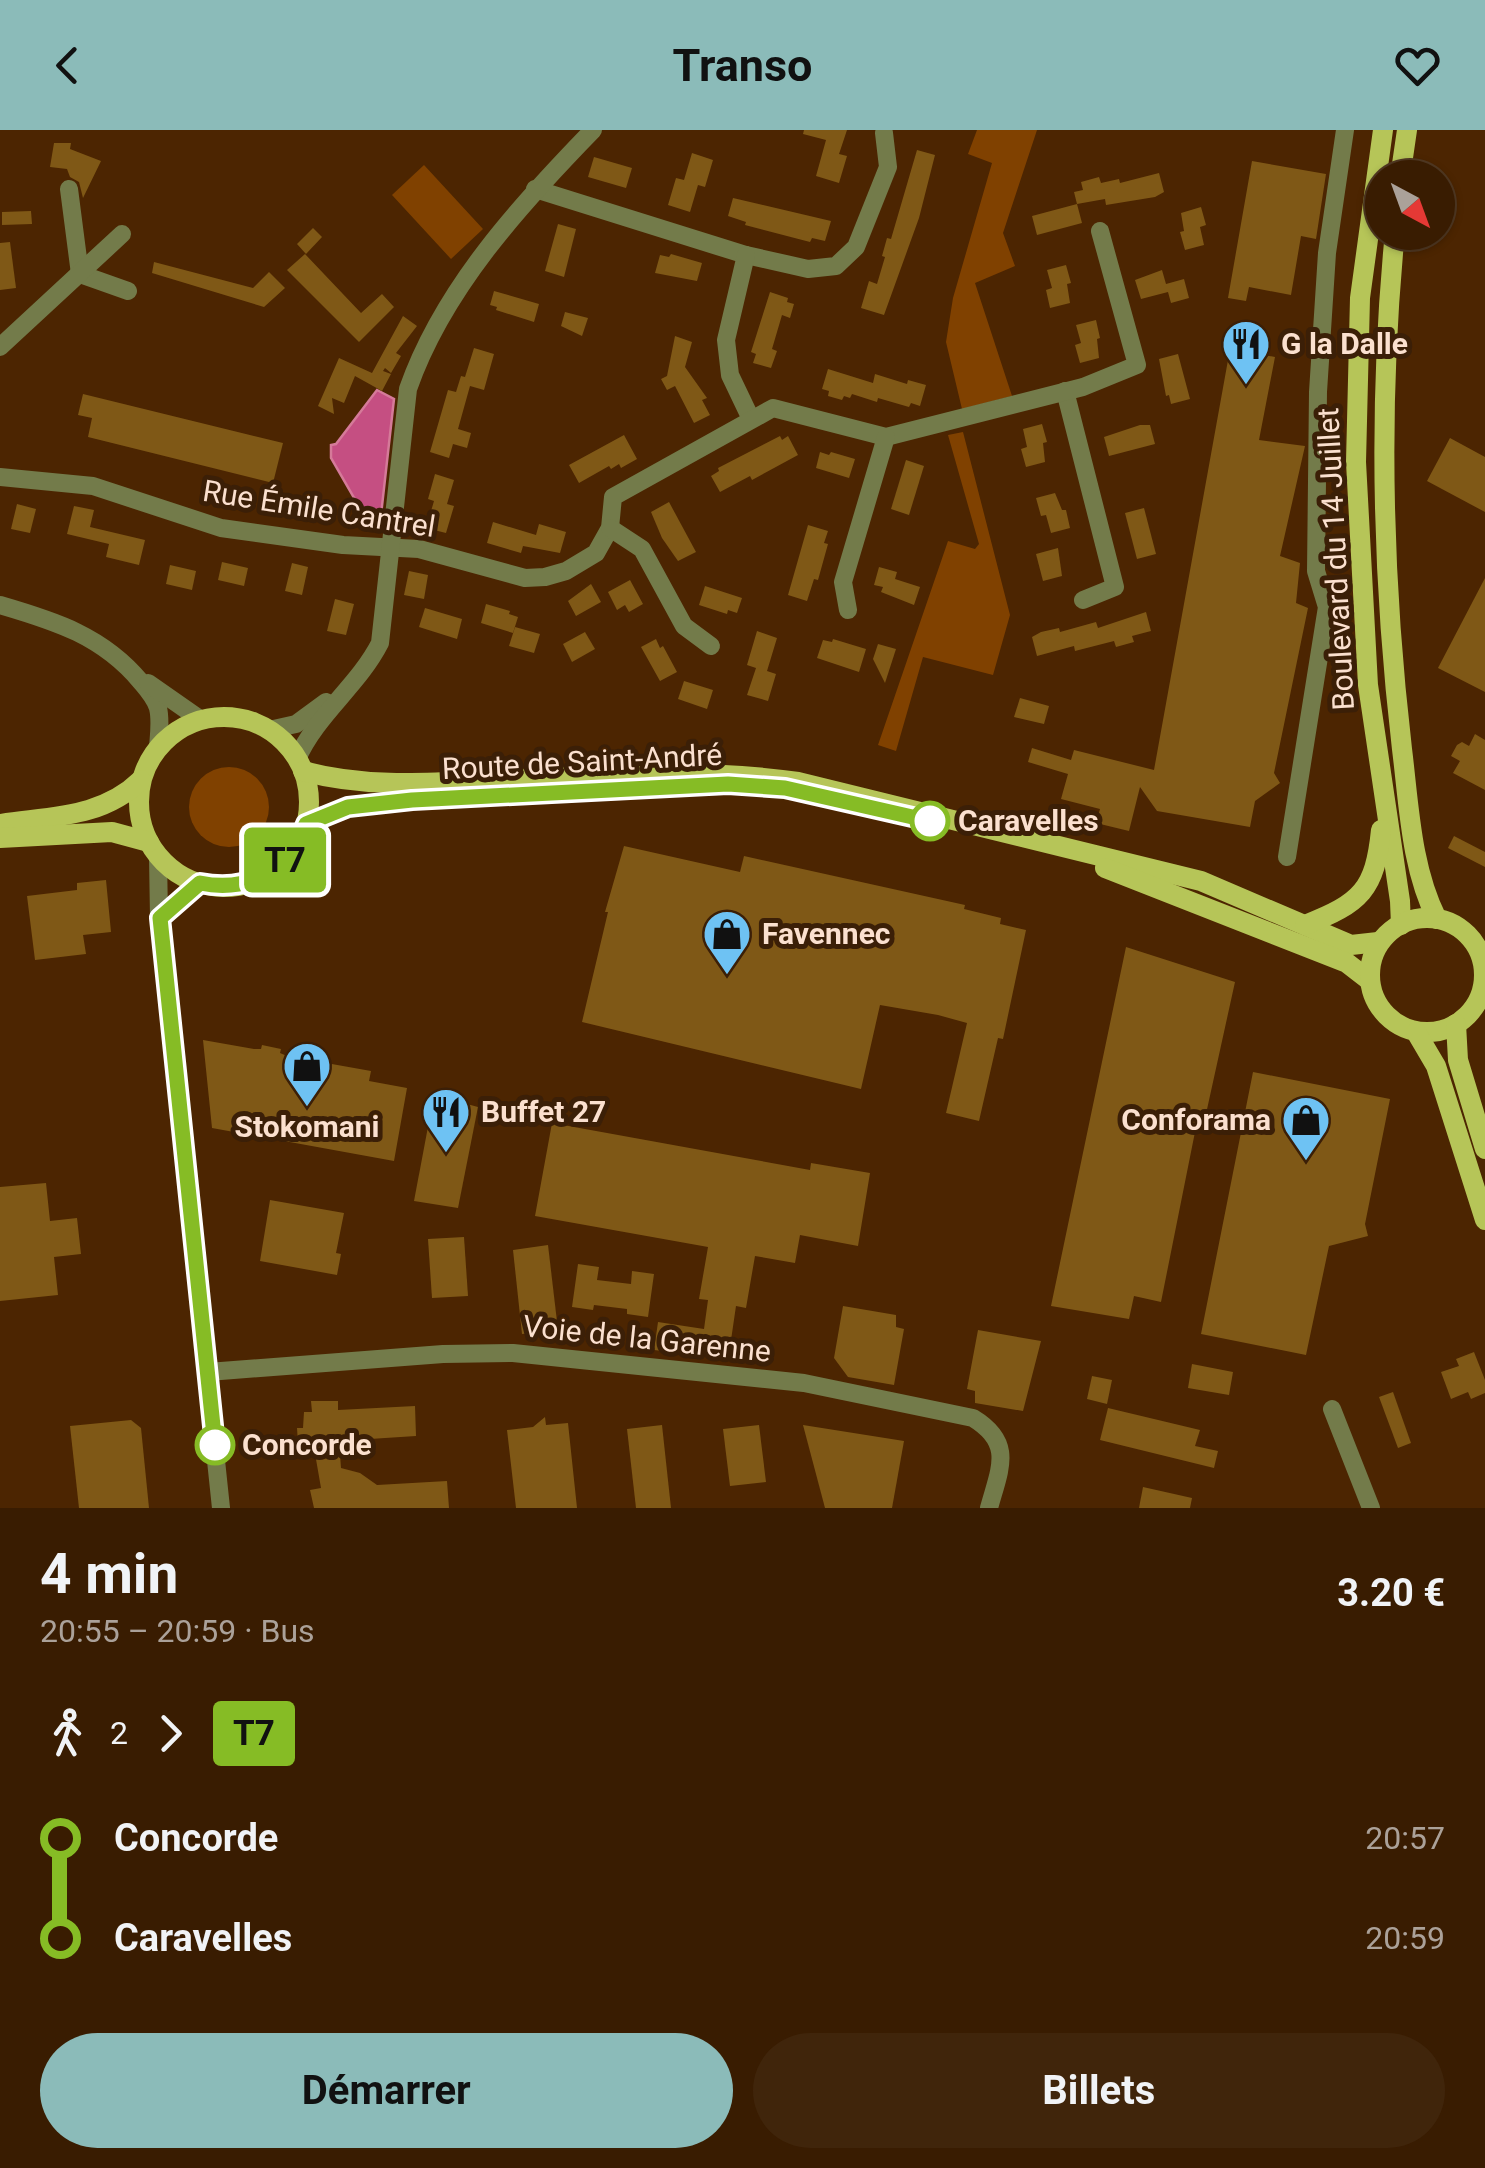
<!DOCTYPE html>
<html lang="fr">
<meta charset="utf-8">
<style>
:root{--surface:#391c01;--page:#40250b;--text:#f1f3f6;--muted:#aba199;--line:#533a23;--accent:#8bbbb9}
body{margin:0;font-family:Roboto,sans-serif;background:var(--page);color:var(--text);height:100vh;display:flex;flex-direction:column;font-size:38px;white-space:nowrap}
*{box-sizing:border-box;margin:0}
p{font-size:32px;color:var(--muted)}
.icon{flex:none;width:55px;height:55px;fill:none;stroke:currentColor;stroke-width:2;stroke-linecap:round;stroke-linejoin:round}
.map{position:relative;height:1378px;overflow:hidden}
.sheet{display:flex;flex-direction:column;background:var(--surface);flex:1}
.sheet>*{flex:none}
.badge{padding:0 20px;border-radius:8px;font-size:35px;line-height:65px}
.needle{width:65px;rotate:139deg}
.fabs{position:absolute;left:1365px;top:30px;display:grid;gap:20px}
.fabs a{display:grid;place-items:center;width:90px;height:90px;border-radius:50%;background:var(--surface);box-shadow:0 2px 8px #0004,0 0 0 2px var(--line);font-size:50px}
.map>.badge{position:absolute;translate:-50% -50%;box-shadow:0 0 0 5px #fff}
.legs{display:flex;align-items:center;gap:15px;height:110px;padding:0 40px;font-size:32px}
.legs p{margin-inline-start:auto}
.overview{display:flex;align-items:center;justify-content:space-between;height:170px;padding:0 40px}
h1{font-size:55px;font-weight:700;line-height:75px}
.primary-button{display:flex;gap:20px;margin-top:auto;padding:20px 40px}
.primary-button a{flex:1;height:115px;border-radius:60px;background:var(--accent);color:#111;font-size:40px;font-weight:700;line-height:115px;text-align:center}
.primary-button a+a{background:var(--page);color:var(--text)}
ul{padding:0 40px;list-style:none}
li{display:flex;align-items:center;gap:35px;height:100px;font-size:38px}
li i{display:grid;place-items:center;width:15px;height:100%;margin:0 12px;background:currentColor}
li i::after{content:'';width:25px;height:25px;margin:-12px;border:8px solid;border-radius:50%;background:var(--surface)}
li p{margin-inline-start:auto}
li:first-child i{background:linear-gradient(#0000 50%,currentColor 0)}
li:last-child i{background:linear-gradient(currentColor 50%,#0000 0)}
header{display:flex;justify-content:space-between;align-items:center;height:130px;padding:0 40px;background:var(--accent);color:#111;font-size:45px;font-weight:700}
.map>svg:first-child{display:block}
</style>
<header><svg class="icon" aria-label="back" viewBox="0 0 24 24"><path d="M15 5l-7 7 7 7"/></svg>Transo<svg class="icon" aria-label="heart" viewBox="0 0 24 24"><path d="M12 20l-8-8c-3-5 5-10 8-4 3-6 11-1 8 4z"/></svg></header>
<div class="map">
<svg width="1485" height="1378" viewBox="0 0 1485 1378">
<rect width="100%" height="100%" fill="#4c2501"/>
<g fill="#804100">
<path d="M977,0H1037L1003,103L1015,136L975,153L1012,266L962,279L946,212L953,168L992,33L968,24Z"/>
<path d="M424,35L483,99L451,129L392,65Z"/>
<path d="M963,302L1010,485L993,545L923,527L896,621L878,615L948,411L975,419L979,414L948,305Z"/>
<circle cx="229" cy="677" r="40"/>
</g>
<path fill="#c54f82" stroke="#d57a99" stroke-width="2.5" d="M377,260L394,269L381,385L368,392L331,328V315L336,314Z"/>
<g fill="#7f5816">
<path d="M804,0H847L839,24L847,26L839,53L816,46L826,10L803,4Z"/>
<path d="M54,13H71L70,19L101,31L83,68L79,52L70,47L67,39L50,37Z"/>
<path d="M917,20L935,25L919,88L884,185L861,178L869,151L877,154L885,127L882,126L887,108L891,109Z"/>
<path d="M692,23L713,30L705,57L698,55L690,82L668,75L676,48L684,50Z"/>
<path d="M594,27L632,38L626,58L588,47Z"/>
<path d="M1252,31L1326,44L1316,109L1301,106L1291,165L1249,157L1246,171L1228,168Z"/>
<path d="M1159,43L1164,62L1155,67L1106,75L1105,69L1077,74L1082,93L1037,105L1032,86L1077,74L1074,62L1083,60L1081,52L1099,47L1101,53L1119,49L1120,53Z"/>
<path d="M733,68L831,91L825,111L812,108L810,112L745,95L746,92L728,86Z"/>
<path d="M1201,77L1206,95L1200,97L1204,115L1185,120L1180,102L1184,101L1181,83Z"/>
<path d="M31,81L32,94L2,95V82Z"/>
<path d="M558,94L576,99L564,147L545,141Z"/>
<path d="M313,98L322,107L306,124L297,114Z"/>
<path d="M10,112L16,158L0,160V113Z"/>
<path d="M305,124L361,183L382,164L394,177L359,212L287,140Z"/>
<path d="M671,124L702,133L697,151L655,143L660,125L669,127Z"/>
<path d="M154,132L253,158L269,142L285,158L264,177L152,143Z"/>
<path d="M1066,135L1071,153L1067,154L1070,173L1050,178L1046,160L1052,158L1047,140Z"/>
<path d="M1162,140L1166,154L1184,149L1189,168L1171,173L1168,162L1141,169L1135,150Z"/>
<path d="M494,161L539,174L534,192L496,180L497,177L490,175Z"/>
<path d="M770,162L788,168L787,172L794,174L790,188L782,185L772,219L777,221L771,238L753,233L756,224L751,222Z"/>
<path d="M565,182L588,188L582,206L561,196Z"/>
<path d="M403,186L417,196L396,223L401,226L391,243L385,238L383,241L391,244L382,261L355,246L344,273L332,268L334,284L318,276L339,228L372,243Z"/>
<path d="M1096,190L1100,208L1097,209L1099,228L1080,233L1075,215L1081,213L1076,195Z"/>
<path d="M675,206L692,212L685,237L707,268L702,270L710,285L694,293L675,256L667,260L661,249L667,246Z"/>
<path d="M474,218L494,224L484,260L470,256L458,299L471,303L467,318L453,314L449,328L430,322L448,260L456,262L461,246L465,247Z"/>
<path d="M1230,219L1275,227L1259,310L1305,316L1280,426L1300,433L1296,473L1308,478L1274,643L1280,653L1255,671L1250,697L1157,681L1140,657L1129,701L1096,693L1100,679L1061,669L1068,644L1028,632L1032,618L1071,630L1074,620L1154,640Z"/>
<path d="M1178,224L1190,269L1171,274L1169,265L1166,266L1159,229Z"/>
<path d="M828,239L873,253L875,244L907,254L908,250L926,255L920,276L911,273L909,277L878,268L877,272L852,264L850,268L844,266L842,270L828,266L829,261L822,259Z"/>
<path d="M83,264L283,313L273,353L88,307L92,288L78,285Z"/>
<path d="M1042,294L1047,312L1043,313L1045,332L1026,337L1021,319L1027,317L1023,299Z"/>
<path d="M1140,295H1150L1155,314L1109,326L1104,307Z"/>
<path d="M624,305L637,329L621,338L619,334L611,339L609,336L579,353L569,335Z"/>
<path d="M780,306L782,310L788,306L798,325L752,350L750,346L720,362L711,346L719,341L718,338Z"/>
<path d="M1450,308L1485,327V382L1427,351Z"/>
<path d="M820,322L829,325L831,322L855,329L849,348L816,338Z"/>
<path d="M906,330L924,336L909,385L891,379Z"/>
<path d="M435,344L454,350L447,374L454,376L446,403L426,398L434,371L428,369Z"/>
<path d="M1055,363L1062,380H1066L1070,398L1051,403L1046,385L1041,386L1036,368Z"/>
<path d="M669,372L696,422L678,431L662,408L651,382Z"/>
<path d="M17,374L36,379L30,403L11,399Z"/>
<path d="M74,376L94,380L90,397L145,410L139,435L106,427L109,414L67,404Z"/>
<path d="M1144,378L1156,424L1137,429L1125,383Z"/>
<path d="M493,392L536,405L539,394L566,402L560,423L523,416L521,423L487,413Z"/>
<path d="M808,395L828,401L824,413L828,414L818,450L814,449L807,471L788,465Z"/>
<path d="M1058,418L1062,446L1043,451L1036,424Z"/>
<path d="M222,432L248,438L244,456L218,450Z"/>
<path d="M292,433L308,437L302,465L285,461Z"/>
<path d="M170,435L196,441L192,460L166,454Z"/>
<path d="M879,437L897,442L895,449L920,457L914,475L881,462L883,457L874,455Z"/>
<path d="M409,441L428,445L424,469L404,465Z"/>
<path d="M1485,448V562L1438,538Z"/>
<path d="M630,450L643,474L629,482L625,475L617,480L608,462Z"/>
<path d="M591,454L601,472L576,486L568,471Z"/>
<path d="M705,456L742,468L737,483L728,480L727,484L699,475Z"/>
<path d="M335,469L354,474L346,505L327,501Z"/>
<path d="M486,474L510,481L509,484L518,487L513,503L481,493Z"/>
<path d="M425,478L462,489L457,509L419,497Z"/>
<path d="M1146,482L1151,501L1132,506L1134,512L1116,517L1114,511L1075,521L1074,516L1037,526L1032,507L1041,502L1059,498L1060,502L1096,492L1098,498Z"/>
<path d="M515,497L540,504L534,523L509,516Z"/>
<path d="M757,501L777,508L767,541L776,544L768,571L747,565L756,538L747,535Z"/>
<path d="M585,502L595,519L572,532L563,514Z"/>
<path d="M656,509L660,518L663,516L677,542L660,551L641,517Z"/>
<path d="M833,509L866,519L859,542L817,528L823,510L832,512Z"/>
<path d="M878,514L896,519L885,553L873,529Z"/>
<path d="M684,551L713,560L707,579L678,569Z"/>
<path d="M1020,568L1049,576L1044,594L1014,587Z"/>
<path d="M1475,604L1485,610V660L1453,643L1460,631L1451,626L1457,615L1462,612L1469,616Z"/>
<path d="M1454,706L1485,722V737L1448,718Z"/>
<path d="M624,716L740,742L744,726L965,775L964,779L1001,788L1000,794L1026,800L1003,909L998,908L979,991L946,983L967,893L938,885L880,875L861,959L582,892L608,782H605Z"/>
<path d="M106,750L111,802L83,805L86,824L35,830L27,766L77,760V753Z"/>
<path d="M1126,817L1235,852L1204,993L1197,992L1161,1172L1134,1166L1129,1189L1051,1176Z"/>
<path d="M203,910L254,919H261L262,915L281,919L280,923L287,926L371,941L369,951L407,958L394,1031L212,998Z"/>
<path d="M1253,942L1390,969L1365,1094L1368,1106L1329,1116L1306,1225L1201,1204Z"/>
<path d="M434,965L478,977L458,1078L414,1071Z"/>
<path d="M552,993L810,1040L811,1033L870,1043L858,1116L800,1105L795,1133L755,1126L746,1178L736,1176L730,1217L682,1208L679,1223L654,1220L658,1192L704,1199L708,1170L699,1169L708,1117L535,1086Z"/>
<path d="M46,1053L50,1091L77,1088L81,1124L54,1127L58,1165L0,1171V1057Z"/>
<path d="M270,1070L344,1083L336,1123L341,1124L337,1145L260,1131Z"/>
<path d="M464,1107L468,1166L432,1168L428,1109Z"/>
<path d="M548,1115L558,1200L522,1204L513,1120Z"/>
<path d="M578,1134L599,1137L597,1150L631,1154L632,1141L654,1144L648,1187L627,1184V1179L594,1175L593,1180L572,1177Z"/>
<path d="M843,1176L896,1185V1197L904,1199L894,1255L848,1247L834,1228Z"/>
<path d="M978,1200L1041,1211L1023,1281L975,1273V1261L967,1259Z"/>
<path d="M1474,1222L1485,1250V1263L1471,1269L1468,1262L1451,1269L1441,1242L1459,1236L1456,1229Z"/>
<path d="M1192,1234L1233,1242L1229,1265L1188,1258Z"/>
<path d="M1092,1246L1112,1250L1107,1274L1087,1269Z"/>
<path d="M1393,1262L1411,1313L1398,1318L1379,1267Z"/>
<path d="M311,1271H338V1280L415,1276L416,1306L339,1311L341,1338L360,1343L377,1355L447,1351L449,1378H314L310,1360L321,1358L313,1312L298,1313L297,1298H303L304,1282H312Z"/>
<path d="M1108,1278L1200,1300L1195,1316L1218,1321L1214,1338L1100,1310Z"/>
<path d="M545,1287L546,1295L568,1293L577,1378H516L507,1300L533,1297Z"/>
<path d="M131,1290L141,1298L149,1378H79L70,1296Z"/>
<path d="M662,1295L671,1378H636L627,1299Z"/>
<path d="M759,1295L766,1352L730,1356L723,1299Z"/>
<path d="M803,1295L904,1311L892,1378H825Z"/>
<path d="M1143,1357L1192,1368L1190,1378H1139Z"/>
</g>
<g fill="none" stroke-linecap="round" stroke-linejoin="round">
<g stroke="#737b4a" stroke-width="18">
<path d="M69,59L80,144L128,161"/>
<path d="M535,59L746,125L808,139L836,136L856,117L888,37L884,3"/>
<path d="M746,125L726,210L730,245L751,289"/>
<path d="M0,217L122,104"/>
<path d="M1065,261L1115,457L1083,470"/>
<path d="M0,347L93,356L221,398L343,415L419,419L525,448L545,447L566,441L596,423L610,398L613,367L773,278L886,307L1083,257L1137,235L1100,101"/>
<path d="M610,398L642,419L684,496L711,516"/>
<path d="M0,475C55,491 103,506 141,552C147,559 155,568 158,578C161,590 159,604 158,617"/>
<path d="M848,480L843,452L886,307"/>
<path d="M148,553L201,590"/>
<path d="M269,600L296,594L326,572"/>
<path d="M297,629C317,584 358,556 380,513L408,259C443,159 520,75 593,0"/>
<path d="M158,726L159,788L221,1378"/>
<path d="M1287,727L1327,477L1316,441L1318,262L1327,123L1345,0"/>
<path d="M159,788L200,753"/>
<path d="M208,1242L443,1224L513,1223L804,1253L973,1288C1014,1313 1000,1338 989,1378"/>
<path d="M1332,1279L1371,1378"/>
</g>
<g stroke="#b6c558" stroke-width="20">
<path d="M1383,0L1360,168L1356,332L1368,555L1400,771L1401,795"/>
<path d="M1400,48L1407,0"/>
<path d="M1395,102C1378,275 1382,447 1402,619C1409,675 1411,738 1437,789"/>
<circle cx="224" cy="672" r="85"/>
<path d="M303,641C365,658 429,653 493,650C595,646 696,637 798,652L1201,751L1351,815L1378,812"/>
<path d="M306,693L348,677L412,669L676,656"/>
<path d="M0,694C52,686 102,688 141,650"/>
<path d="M0,708L112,702L149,712"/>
<path d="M1105,738L1347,833L1369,850"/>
<circle cx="1427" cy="845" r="57"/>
<path d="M1305,795C1361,773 1375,760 1381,700"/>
<path d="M1456,894L1458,930L1485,1019"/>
<path d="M1416,902L1436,936L1485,1090"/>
</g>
</g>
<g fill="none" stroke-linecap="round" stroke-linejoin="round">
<g stroke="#fff" stroke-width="22">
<path id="line-1" d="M215,1315L160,788L200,753C249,763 289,740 306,694L348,677L412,670L728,654L785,658L930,691"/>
</g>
<use href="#line-1" stroke="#86bc25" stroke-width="15"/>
</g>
<defs>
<g id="restaurant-pin" transform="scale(2.5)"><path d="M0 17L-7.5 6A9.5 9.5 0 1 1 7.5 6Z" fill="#6ec2f3" stroke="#3b1f07"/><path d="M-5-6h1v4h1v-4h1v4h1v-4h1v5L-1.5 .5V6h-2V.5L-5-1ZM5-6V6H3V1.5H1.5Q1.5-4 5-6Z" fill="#111"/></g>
<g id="shop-pin" transform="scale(2.5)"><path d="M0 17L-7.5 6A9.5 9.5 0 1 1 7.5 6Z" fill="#6ec2f3" stroke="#3b1f07"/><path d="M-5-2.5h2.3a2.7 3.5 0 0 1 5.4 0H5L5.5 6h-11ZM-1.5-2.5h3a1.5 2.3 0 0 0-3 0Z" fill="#111"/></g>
</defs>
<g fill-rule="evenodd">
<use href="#restaurant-pin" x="1246" y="214"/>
<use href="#shop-pin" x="727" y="804"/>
<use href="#shop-pin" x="307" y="936"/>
<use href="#restaurant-pin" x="446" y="982"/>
<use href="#shop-pin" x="1306" y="990"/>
</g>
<g fill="#fff" stroke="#86bc25" stroke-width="5">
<circle cx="930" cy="691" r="18"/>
<circle cx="215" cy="1315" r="18"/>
</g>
<g text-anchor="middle" stroke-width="10" stroke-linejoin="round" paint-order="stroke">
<g font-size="30" font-weight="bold" fill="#fbe0cf" stroke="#3b1f07" text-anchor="start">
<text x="1281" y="224">G la Dalle</text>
<text x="762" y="814">Favennec</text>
<text x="481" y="992">Buffet 27</text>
<text x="1271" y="1000" text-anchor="end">Conforama</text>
<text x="307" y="1007" text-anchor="middle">Stokomani</text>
</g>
<g font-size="30" fill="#fbe0cf" stroke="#3b1f07">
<text transform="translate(319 379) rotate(9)" y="10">Rue Émile Cantrel</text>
<text transform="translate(1336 429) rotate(-93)" y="10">Boulevard du 14 Juillet</text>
<text transform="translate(582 632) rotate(-3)" y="10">Route de Saint-André</text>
<text transform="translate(647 1209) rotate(6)" y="10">Voie de la Garenne</text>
</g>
<g font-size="30" font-weight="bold" fill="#fbe0cf" stroke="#3b1f07" text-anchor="start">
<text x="958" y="701">Caravelles</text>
<text x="242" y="1325">Concorde</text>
</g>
</g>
</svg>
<div class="fabs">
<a><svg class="needle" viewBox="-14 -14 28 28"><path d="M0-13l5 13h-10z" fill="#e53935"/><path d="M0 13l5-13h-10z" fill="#aba199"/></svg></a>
</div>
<b class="badge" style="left:285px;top:730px;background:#86bc25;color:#111">T7</b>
</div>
<section class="sheet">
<div class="overview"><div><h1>4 min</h1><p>20:55 – 20:59 · Bus</p></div><b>3.20 €</b></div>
<div class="legs"><svg class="icon" aria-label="walk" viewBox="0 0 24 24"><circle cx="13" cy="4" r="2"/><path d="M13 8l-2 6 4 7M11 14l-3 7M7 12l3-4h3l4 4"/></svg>2<svg class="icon" aria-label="forward" viewBox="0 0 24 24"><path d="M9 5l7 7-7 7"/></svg><b class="badge" style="background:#86bc25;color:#111">T7</b></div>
<ul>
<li><i style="color:#86bc25"></i><b>Concorde</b><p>20:57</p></li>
<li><i style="color:#86bc25"></i><b>Caravelles</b><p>20:59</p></li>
</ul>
<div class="primary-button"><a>Démarrer</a><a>Billets</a></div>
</section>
